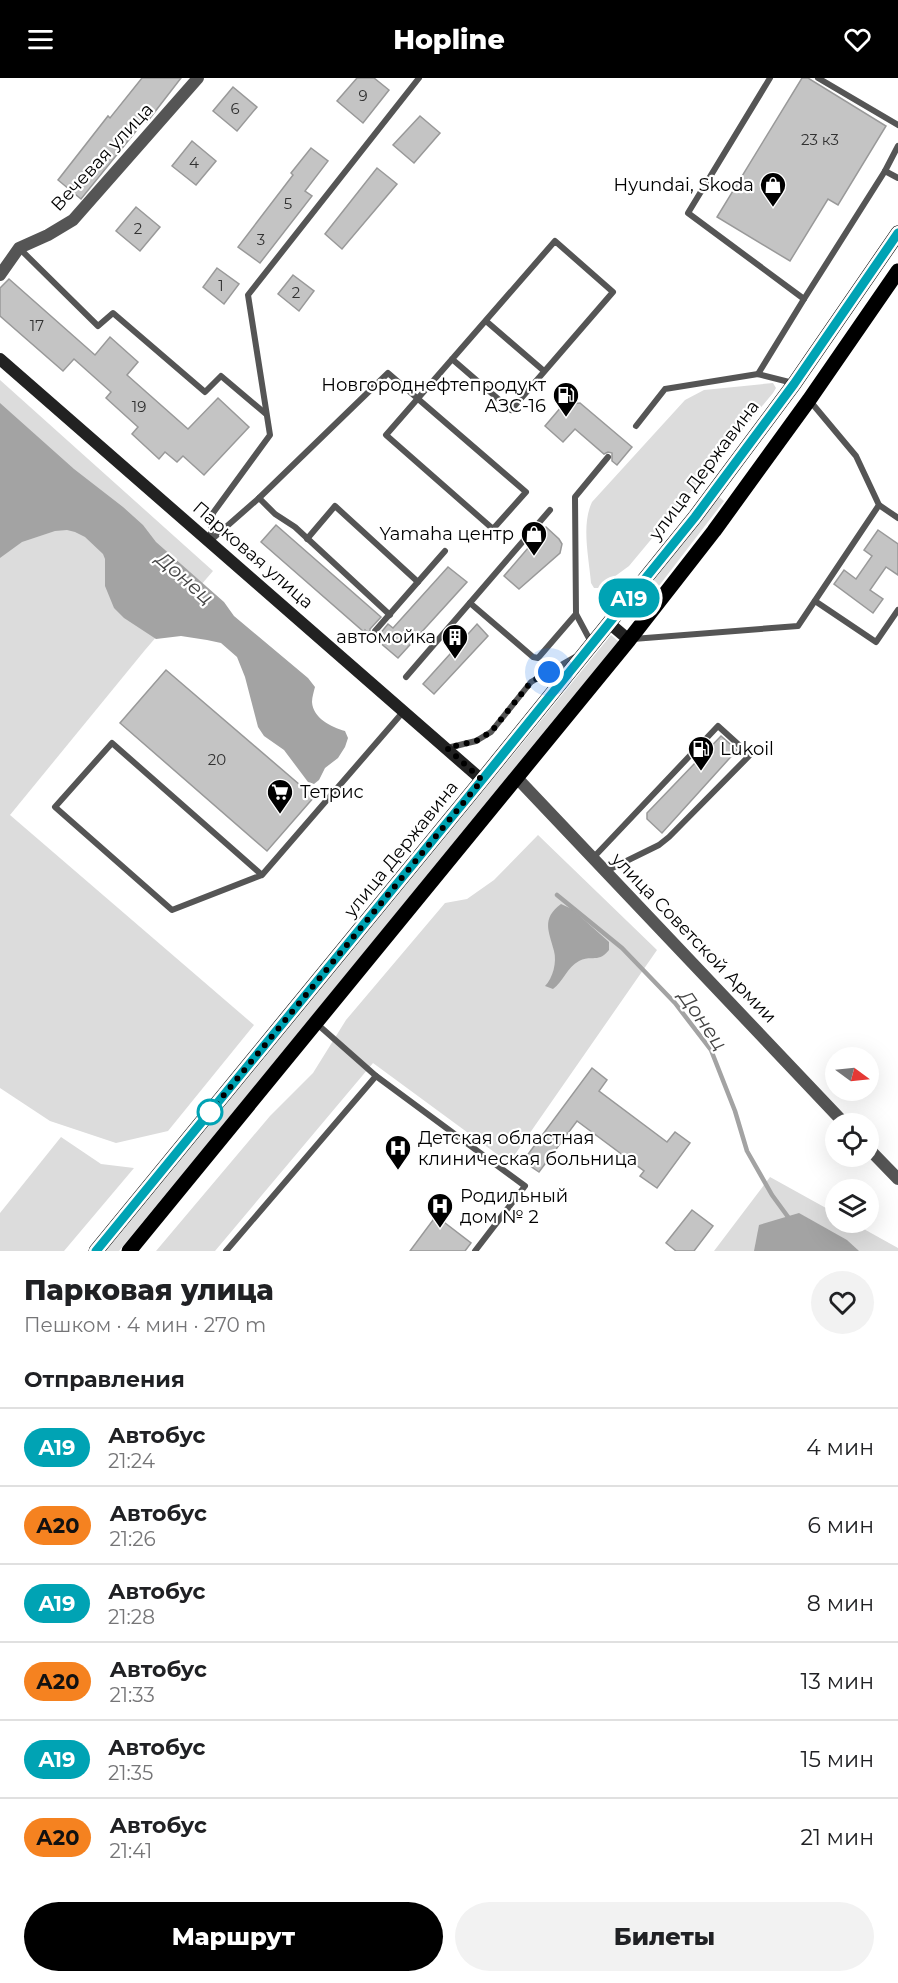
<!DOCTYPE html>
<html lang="ru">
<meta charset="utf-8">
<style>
:root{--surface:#fff;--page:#f2f2f2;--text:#202124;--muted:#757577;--line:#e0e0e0;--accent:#000}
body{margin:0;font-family:Montserrat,sans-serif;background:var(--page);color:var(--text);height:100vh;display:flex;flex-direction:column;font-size:22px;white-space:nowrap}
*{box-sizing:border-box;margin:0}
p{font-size:20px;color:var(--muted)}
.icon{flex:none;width:33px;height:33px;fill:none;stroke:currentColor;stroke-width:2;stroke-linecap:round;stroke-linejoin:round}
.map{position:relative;height:1173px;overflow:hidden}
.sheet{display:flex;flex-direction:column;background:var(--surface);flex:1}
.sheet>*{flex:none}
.badge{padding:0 12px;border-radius:20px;font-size:21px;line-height:39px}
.needle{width:39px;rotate:105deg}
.buttons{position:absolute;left:825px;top:969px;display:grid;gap:12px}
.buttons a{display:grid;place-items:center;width:54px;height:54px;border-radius:50%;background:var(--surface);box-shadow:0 6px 24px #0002;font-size:30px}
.you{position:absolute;width:30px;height:30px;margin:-15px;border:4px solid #fff;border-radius:50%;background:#1a73e8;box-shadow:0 0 0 9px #1a73e833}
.map>.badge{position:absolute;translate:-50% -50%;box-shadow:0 0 0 3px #fff}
h2{padding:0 24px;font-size:22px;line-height:54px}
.round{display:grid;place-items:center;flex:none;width:63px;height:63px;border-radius:32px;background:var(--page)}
.head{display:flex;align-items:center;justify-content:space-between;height:102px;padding:0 24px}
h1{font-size:28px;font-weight:800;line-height:45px}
.action{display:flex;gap:12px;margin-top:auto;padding:12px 24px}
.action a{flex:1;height:69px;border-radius:36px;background:var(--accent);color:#fff;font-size:24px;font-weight:800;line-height:69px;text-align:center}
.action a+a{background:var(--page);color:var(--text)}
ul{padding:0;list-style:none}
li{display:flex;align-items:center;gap:18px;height:78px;padding:0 24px;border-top:2px solid var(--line)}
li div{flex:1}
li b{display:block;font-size:22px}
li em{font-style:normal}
li .badge{min-width:66px;font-weight:700;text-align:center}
header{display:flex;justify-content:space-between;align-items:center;height:78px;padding:0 24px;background:var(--accent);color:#fff;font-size:27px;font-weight:800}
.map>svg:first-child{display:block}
</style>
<header><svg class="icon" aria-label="menu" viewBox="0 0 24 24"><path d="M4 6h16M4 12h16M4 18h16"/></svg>Hopline<svg class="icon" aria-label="heart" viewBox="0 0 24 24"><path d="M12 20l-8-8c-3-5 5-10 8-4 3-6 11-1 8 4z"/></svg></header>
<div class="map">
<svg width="898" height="1173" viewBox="0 0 898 1173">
<rect width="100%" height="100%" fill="#fff"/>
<g fill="#dcdcdc">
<path d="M0,302L213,493L145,572L10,737L254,947L168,1053L116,1065L50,1043L0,1010Z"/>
<path d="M773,305L776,310L773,315L629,488L599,510H594L591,505C589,480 581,447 592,424L685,322L704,312Z"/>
<path d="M719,419L724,423L632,543L626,538Z"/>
<path d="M611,557L619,564L119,1173H106Z"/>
<path d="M538,757L657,872L509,1085L373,985L215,1173H156L270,1038L313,995L346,942L445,825L467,821L494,802Z"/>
<path d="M61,1059L101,1086L134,1090L64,1173H0V1135Z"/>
<path d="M770,1099L835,1135L836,1144L853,1145L898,1170V1173H714Z"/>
</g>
<g fill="#a3a3a3">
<path d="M0,325L74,391L123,429L143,447L156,464L224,524L234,538L308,600L315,609C314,613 312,619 312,624C313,640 331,649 345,653L348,660L345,669L338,680L325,690L319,702L314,706L308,704L284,672L264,658L258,649L245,599L237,579L221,565L207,562L181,558L156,561L124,540L114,530L105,508V481L103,476L85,459L75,454L67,452L55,453L22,464L0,480Z"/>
<path d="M561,826L572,831L609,864V872C598,886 591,876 579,883C567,889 563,904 553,911L545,908C553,900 557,884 554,873C549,853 541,841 561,826Z"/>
<path d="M799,1135L847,1162L859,1173H754L759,1147Z"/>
</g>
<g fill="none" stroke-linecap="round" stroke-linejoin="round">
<path stroke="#a3a3a3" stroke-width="4.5" d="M557,817L622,870L675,925L711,972L735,1033L747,1073L772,1117L791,1143"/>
</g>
<g fill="#c4c4c4" stroke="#999" stroke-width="1.5">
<path d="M142,0H181L147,44L145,42L81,121L58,102L108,38L110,40Z"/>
<path d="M357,0H374L389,12L363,45L337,23Z"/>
<path d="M802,0H808L886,48L838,127L828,121L790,183L717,139Z"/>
<path d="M233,9L257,29L237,53L213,33Z"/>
<path d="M420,38L440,55L414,85L393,67Z"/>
<path d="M192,63L216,83L196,107L172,88Z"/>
<path d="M311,70L328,83L305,113L312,118L260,185L238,169L293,97L291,95Z"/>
<path d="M377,90L397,106L342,171L325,156Z"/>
<path d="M136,129L160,149L140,173L116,153Z"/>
<path d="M217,190L239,206L224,226L203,209Z"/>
<path d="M293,197L314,213L299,233L278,216Z"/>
<path d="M9,201L95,277L110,259L138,284L127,297L188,351L218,320L249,349L204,397L183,378L177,384L165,374L159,381L132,356L138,349L106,320L111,314L74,281L63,293L0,238V210Z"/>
<path d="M567,322L571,326L580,325L632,369L617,387L612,383V375L608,374L604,376L575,351L563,364L545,348Z"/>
<path d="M276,447L381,539L370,551V555L373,558L379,557L388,546L393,550L448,489L467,504L398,580L365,552L364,554L261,464Z"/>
<path d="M546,449L559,461L562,466L560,475L519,511L504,498Z"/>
<path d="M878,452L898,466V497L886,489L870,512L883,521L873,535L834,506L844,492L856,501L872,478L864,472Z"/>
<path d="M477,546L488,558L434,616L423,606Z"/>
<path d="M166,592L314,719L267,773L120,645Z"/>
<path d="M721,658L737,672L662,755L647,741V735Z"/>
<path d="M592,990L607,1002L599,1013L667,1064L675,1054L690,1065L657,1110L640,1098L644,1093L577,1043L539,1094L523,1083Z"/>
<path d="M692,1132L713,1148L694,1173H676L666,1165Z"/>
<path d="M436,1138L471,1165L465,1173H410Z"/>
</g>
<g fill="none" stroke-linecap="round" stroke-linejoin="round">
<g stroke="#555" stroke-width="6">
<path d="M770,0L688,135L804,221L885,93L898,68"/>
<path d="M818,0L898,47"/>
<path d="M885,93L898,100"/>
<path d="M19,170L98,248L113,235L205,314L221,298L266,336"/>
<path d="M486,243L544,293"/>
<path d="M758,296L804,221"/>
<path d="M636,348L665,311L758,296L793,305"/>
<path d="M259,420L275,436L295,449L390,537"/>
<path d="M879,427L898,440"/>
<path d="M307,461L335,428L418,504"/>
<path d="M210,463L259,420L388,295L526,414L493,451L386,357L555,163L613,214L511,332L452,281"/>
<path d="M210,463L213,435L270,357L248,217L419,0"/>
<path d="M815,523L876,564L898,532"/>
<path d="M470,525L533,579L538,580L576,536"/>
<path d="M375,553L445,473"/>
<path d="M633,561L798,548L879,427L856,378L810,323"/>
<path d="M591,564L576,536L575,419L608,379"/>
<path d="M406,599L550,432"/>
<path d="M447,670L476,663L491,654L531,604L575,579"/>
<path d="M593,780L718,648L750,677L669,759L659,767L606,793"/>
<path d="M262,797L112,665L55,729L172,832L262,797L403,634"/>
<path d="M316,945L376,998L525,1108L475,1173"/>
<path d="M226,1173L376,998"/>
</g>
<g stroke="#555" stroke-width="12">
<path d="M0,197L19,170L48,157L73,142L198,0"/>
<path d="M517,700L845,1046"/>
<path d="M868,1070L898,1101"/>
</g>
<g stroke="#222" stroke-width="12">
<path d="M0,281L482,702"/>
<path d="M609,545L629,562"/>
</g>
<g stroke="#000" stroke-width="15">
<path d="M96,1173L482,702L695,439L794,306L898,155"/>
<path d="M129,1173L629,562L714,453L809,322L898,193"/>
</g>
</g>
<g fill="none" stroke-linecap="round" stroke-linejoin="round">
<g stroke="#fff" stroke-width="14">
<path id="line" d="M96,1173L482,702L695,439L794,306L898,155"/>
</g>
<use href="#line" stroke="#00a3b4" stroke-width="9"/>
<path stroke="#000" stroke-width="6" stroke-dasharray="0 10.8" d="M210,1034L482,702L447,670L476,663L491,654L531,604L549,594"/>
</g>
<defs>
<g id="shop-pin" transform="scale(1.35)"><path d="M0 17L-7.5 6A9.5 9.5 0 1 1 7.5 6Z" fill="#000" stroke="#fff"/><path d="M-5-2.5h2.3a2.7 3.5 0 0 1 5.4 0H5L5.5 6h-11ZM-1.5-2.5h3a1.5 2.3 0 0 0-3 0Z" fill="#fff"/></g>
<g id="fuel-pin" transform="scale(1.35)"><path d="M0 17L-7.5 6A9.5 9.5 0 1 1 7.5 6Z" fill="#000" stroke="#fff"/><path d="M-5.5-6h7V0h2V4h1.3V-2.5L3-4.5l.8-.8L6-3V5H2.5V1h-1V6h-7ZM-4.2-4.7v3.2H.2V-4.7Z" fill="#fff"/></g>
<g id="building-pin" transform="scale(1.35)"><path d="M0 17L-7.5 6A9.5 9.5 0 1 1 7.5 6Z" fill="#000" stroke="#fff"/><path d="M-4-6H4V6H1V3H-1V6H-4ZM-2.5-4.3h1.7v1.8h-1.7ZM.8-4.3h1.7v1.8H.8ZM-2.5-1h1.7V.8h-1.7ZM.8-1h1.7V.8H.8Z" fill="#fff"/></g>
<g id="supermarket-pin" transform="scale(1.35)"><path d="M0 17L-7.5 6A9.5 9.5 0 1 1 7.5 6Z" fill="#000" stroke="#fff"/><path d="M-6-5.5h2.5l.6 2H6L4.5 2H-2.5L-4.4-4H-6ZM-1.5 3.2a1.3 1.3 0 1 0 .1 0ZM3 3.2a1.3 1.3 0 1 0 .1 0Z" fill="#fff"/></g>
<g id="hospital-pin" transform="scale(1.35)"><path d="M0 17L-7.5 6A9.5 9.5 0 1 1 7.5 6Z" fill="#000" stroke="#fff"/><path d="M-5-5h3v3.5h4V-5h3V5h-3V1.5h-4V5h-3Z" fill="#fff"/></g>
</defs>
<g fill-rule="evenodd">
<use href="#shop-pin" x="773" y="107"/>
<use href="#fuel-pin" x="566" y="317"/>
<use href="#shop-pin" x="534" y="456"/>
<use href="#building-pin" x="455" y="559"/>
<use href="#fuel-pin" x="701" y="671"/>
<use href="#supermarket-pin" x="280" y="714"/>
<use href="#hospital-pin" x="398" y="1070"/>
<use href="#hospital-pin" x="440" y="1128"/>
</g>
<circle fill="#fff" stroke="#00a3b4" stroke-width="3" cx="210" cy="1034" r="12"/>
<g text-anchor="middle" stroke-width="4.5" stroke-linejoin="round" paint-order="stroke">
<g font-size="15" fill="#313131">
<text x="363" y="23">9</text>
<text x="235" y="36">6</text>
<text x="820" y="67">23 к3</text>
<text x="194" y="90">4</text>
<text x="288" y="131">5</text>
<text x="138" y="156">2</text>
<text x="261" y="167">3</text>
<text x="221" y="213">1</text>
<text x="296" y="220">2</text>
<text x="37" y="253">17</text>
<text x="139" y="334">19</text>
<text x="217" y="687">20</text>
</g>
<g font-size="18" fill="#000" stroke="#fff">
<text transform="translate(102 79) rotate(-47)" y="6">Вечевая улица</text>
<text transform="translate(704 392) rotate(-53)" y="6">улица Державина</text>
<text transform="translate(253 477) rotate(41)" y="6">Парковая улица</text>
<text transform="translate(401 771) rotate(-51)" y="6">улица Державина</text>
<text transform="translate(694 860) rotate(46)" y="6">улица Советской Армии</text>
</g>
<g font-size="18" fill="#000" stroke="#fff" text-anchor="end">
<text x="754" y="113">Hyundai, Skoda</text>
<text x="546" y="313">Новгороднефтепродукт<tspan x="546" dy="21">АЗС-16</tspan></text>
<text x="514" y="462">Yamaha центр</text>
<text x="436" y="565">автомойка</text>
<text x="720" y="677" text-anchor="start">Lukoil</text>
<text x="300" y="720" text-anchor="start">Тетрис</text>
<text x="418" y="1066" text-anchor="start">Детская областная<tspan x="418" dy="21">клиническая больница</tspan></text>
<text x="460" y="1124" text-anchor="start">Родильный<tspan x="460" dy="21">дом № 2</tspan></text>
</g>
<g font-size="20" font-style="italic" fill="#444" stroke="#fff">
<text transform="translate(185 500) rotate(41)" y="7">Донец</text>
<text transform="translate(703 942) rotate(55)" y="7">Донец</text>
</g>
</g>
</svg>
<div class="buttons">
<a><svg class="needle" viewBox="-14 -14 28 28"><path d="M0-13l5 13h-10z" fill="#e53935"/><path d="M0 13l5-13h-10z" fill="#757577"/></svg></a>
<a><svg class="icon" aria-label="locate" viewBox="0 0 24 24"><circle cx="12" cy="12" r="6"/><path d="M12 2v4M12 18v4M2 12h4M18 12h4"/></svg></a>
<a><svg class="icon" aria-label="layers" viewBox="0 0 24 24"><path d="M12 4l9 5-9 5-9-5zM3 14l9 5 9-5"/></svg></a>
</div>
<div class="you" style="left:549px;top:594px"></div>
<b class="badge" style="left:629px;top:520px;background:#00a3b4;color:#fff">A19</b>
</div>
<section class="sheet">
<div class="head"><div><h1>Парковая улица</h1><p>Пешком · 4 мин · 270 m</p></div><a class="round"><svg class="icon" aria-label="heart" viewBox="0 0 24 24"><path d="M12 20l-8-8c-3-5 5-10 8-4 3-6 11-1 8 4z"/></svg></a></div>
<h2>Отправления</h2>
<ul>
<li><span class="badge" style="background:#00a3b4;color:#fff">A19</span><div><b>Автобус</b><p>21:24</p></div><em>4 мин</em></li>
<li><span class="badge" style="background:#f58220;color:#111">А20</span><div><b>Автобус</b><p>21:26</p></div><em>6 мин</em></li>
<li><span class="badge" style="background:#00a3b4;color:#fff">A19</span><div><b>Автобус</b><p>21:28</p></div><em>8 мин</em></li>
<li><span class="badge" style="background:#f58220;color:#111">А20</span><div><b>Автобус</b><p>21:33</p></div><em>13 мин</em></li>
<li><span class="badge" style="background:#00a3b4;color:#fff">A19</span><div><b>Автобус</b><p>21:35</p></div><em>15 мин</em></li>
<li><span class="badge" style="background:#f58220;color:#111">А20</span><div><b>Автобус</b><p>21:41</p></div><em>21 мин</em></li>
</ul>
<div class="action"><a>Маршрут</a><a>Билеты</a></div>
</section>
